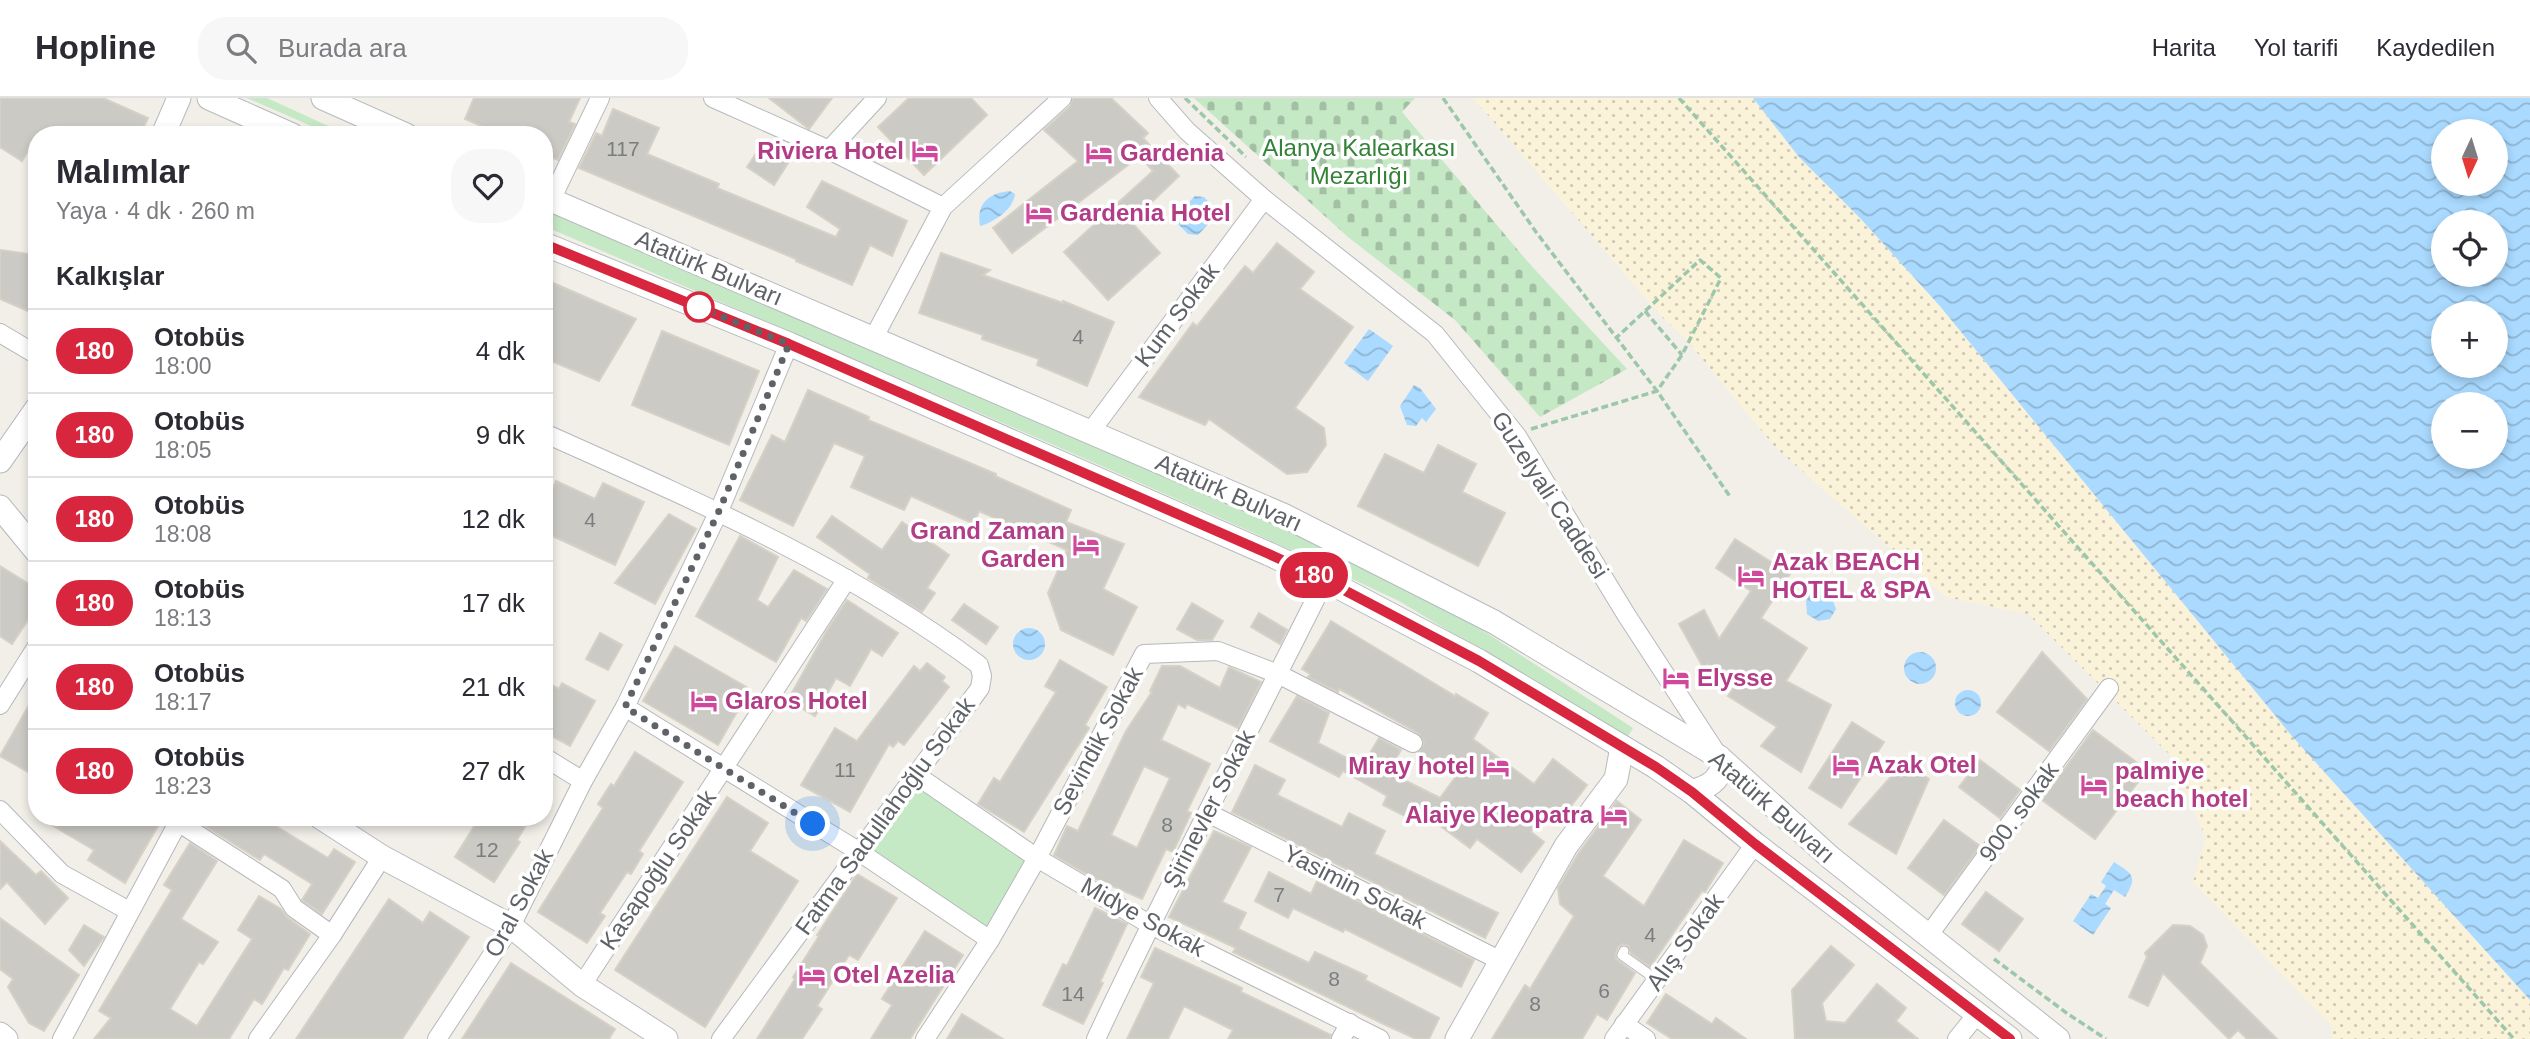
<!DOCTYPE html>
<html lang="tr">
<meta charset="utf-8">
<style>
:root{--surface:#fff;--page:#f7f7f7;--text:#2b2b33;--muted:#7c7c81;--line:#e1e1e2}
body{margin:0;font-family:Helvetica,sans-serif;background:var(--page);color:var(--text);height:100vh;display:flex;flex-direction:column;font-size:26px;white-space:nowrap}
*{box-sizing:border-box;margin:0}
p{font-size:23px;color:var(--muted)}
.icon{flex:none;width:38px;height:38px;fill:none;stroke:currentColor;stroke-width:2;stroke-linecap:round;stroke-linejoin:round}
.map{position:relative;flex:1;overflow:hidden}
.drawer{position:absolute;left:28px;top:28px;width:525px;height:700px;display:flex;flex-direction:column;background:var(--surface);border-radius:28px;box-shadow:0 4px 10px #0003}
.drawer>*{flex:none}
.badge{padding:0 14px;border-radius:23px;font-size:24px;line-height:46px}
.needle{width:46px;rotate:184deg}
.tools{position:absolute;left:2431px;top:21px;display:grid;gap:14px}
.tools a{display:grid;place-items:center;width:77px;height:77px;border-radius:50%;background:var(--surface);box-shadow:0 4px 10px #0003;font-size:35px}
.you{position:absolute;width:35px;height:35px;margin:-18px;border:5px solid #fff;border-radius:50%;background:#1a73e8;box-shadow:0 0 0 10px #1a73e833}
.map>.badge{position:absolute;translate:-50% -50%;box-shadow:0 0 0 4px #fff}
h2{padding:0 28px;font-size:26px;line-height:63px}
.round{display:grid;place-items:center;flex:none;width:74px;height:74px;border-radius:28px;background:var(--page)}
.head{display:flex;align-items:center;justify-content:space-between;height:119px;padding:0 28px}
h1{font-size:33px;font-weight:800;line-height:52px}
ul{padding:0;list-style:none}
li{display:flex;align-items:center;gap:21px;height:84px;padding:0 28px;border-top:2px solid var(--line)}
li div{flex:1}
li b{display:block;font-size:26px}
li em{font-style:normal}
li .badge{min-width:77px;font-weight:700;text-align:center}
header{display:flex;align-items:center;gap:42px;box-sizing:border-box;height:98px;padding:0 35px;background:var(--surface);border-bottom:2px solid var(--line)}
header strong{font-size:33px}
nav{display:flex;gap:38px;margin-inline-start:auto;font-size:24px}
.search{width:490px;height:63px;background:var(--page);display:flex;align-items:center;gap:18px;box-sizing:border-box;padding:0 24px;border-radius:28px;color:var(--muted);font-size:26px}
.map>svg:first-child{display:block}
</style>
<header>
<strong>Hopline</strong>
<div class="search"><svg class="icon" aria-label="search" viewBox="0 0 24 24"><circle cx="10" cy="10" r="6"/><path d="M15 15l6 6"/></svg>Burada ara</div>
<nav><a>Harita</a><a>Yol tarifi</a><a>Kaydedilen</a></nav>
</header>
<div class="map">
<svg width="2530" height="941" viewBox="0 0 2530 941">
<defs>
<pattern id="sand-dots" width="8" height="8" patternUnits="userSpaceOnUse" patternTransform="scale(1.75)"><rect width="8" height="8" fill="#fbf3d9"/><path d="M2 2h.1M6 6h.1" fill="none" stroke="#cec8b4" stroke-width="1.8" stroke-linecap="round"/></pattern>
<pattern id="cemetery-stones" width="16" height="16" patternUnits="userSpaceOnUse" patternTransform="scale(1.75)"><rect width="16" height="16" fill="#c5e8c5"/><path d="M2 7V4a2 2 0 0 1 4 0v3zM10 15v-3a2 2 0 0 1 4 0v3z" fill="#a3c0a4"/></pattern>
<pattern id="water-waves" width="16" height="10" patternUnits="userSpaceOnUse" patternTransform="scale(1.75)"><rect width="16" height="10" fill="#aadaff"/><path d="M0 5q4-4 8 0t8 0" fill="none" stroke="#8eb4d2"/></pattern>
</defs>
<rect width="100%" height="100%" fill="#f1efe8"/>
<path fill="url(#sand-dots)" d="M1473,0H1753L1799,59L1860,120L1939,207L2291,637L2530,902V941H2332V928L2193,784L2206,740L2170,657L2028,516L1946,499L1775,349L1685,240L1663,220Z"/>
<path fill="url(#cemetery-stones)" d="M1194,0H1415L1402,14L1527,163L1627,271L1540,319L1455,222L1348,139Z"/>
<g fill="#c5e8c5">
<path d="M247,0H267L348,37H332Z"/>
<path d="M544,111L1307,437L1468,523L1633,630L1627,640L1399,503L1254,435L1040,341L544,128Z"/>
<path d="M916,684L1029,761L988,834L865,752Z"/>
</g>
<g fill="url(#water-waves)" fill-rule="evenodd">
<path d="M1753,0H2530V902L2291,637L1939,207L1860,120L1799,59ZM2443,33H2496V86H2443ZM2443,124H2496V177H2443ZM2443,215H2496V268H2443ZM2443,306H2496V359H2443Z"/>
<path d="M1010,93L1015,96C1013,112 994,124 980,128C976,106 988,95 1010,93Z"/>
<path d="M1195,98L1204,99L1215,111L1213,121L1198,137L1188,136L1177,125V116Z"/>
<path d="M1369,231L1393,248L1368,283L1344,265Z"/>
<path d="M1414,287L1420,290L1436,311L1426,324L1422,320L1416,328L1407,327L1400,308Z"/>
<path d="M1819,490L1831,498L1836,511L1830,521L1818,523L1807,516L1806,503L1811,494L1816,495Z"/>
<circle cx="1029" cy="546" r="16"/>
<circle cx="1920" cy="570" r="16"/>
<circle cx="1968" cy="605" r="13"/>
<path d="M2114,764C2133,776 2138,779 2125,799L2114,792L2105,806L2111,810L2093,837L2073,823L2091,796L2098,800L2106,788L2101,784Z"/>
</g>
<g fill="#cccac5" stroke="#d6d1c6" stroke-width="2" fill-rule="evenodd">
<path d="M0,0H103L148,20L140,37H37L22,63L0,49Z"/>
<path d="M474,0H580L569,24L575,26L558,62L544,56V37H502L465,21Z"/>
<path d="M769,0H832L809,31Z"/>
<path d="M909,0H971L987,17L924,77L878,29Z"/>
<path d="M1073,0H1111L1148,35L1143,40L1179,78L1131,124L1160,155L1108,202L1064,154L1153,73L1140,58L1012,155L993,130L1078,63L1044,32L1070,8Z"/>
<path d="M613,11L659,30L647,56L719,86L717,90L836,139L840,131L807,109L822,83L907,123L892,158L870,147L852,187L796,163V161L579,70L596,35L602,38Z"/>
<path d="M764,44L790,62L774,87L747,69Z"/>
<path d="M1277,145L1314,174L1300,191L1353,229L1295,310L1324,330L1326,347L1307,374L1287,376L1209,321L1205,327L1139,299L1193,225L1197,228L1245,168L1253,175Z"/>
<path d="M0,152L37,157V217L0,201Z"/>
<path d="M941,155L990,172L983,177L1063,205V203L1114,224L1087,288L1037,267L1039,261L982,241L983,237L919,215Z"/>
<path d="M544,181L636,221L599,283L544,260Z"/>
<path d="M662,233L759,273L729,347L632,307Z"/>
<path d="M808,292L869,319L868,322L996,376L995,378L1071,412L1066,424L1124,446L1103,491L1137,509L1113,557L1061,532L1048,495L1067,452L979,413L974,426L911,398L904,412L851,389L865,358L834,345L793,428L740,402L772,337L785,344Z"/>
<path d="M1438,347L1476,366L1462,394L1505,415L1478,468L1358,408L1385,356L1424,375Z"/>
<path d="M556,383L595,401L603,385L644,404L615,467L544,434V410Z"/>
<path d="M669,416L696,431L655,506L615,485Z"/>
<path d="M832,418L882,452L902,424L949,457L927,490L935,495L922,514L868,480L870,476L817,439Z"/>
<path d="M740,438L778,459L757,502L768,509L794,472L827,491L806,523L801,520L776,564L696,518Z"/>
<path d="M1735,441L1790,476L1761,520L1807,550L1786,583L1831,607L1801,674L1761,648L1777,629L1728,598L1737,585L1708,566L1703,569L1679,526L1704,512L1719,541L1751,493L1716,470Z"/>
<path d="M0,468L37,491V508L12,546L0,538Z"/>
<path d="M847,502L898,535L882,558L871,551L850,588L836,580L815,618L788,602L826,534Z"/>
<path d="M1192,505L1223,523L1212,542H1197L1177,531Z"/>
<path d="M964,506L998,529L986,546L952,522Z"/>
<path d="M1259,515L1287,532L1280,546L1251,529Z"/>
<path d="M1331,523L1455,598L1456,596L1488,615L1473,641L1534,686L1553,661L1587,687L1562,720L1548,710L1531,734L1544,744L1521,774L1477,741L1470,750L1415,709L1409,720L1383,707L1387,698L1343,673L1339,679L1270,643L1297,598L1329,615L1318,645L1362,668L1379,640L1401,652L1388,674L1440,700L1457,677L1419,654L1424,645L1418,635L1339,591L1338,594L1308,579L1310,576L1302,571Z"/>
<path d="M600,535L622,547L608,572L586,561Z"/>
<path d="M675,548L750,591L718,647L643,603Z"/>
<path d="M2042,554L2087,601L2049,653L1997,614Z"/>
<path d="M1060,562L1107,589L1085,627L1089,630L1024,734L978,706L994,680L1000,684L1056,594L1045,588Z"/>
<path d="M927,565L945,579L942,583L949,589L904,647L898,643L893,649L889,646L850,714L801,687L835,630L857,643L914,568L920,573Z"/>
<path d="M1162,568H1180L1220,590L1229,569L1261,584L1238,630L1187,606L1185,610L1178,606L1161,642L1210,666L1187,713L1191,715L1173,754L1166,751L1142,801L1092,779L1054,757L1067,728L1078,733L1126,633L1152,594L1150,593ZM1144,668L1170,680L1137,750L1111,737Z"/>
<path d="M544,583L559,591L562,585L595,603L570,648L544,634Z"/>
<path d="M37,593V679L0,658Z"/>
<path d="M1852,624L1884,644L1841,710L1809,690Z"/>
<path d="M2093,632L2147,672L2095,741L2042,702Z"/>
<path d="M635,654L683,684L639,753L643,756L631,776L627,774L600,815L605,818L587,845L538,814L603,710L598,706L611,686L614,688Z"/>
<path d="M1980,662L2020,692L2000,720L1959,689Z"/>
<path d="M1903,665L1929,681L1896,756L1849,726Z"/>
<path d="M1255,667L1285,682L1277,697L1342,729L1349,715L1385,733L1374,756L1498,815L1485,840L1232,714Z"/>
<path d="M727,699L768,725L750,753L798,783L705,929L615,872Z"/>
<path d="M1617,703L1641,722L1603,778L1644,808L1684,742L1723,765L1705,794L1702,793L1650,869L1631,855L1628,847L1623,846L1618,849L1615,856L1616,861L1635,875L1607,922L1597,916L1582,941H1492L1525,887L1530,891L1574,818L1560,806L1558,790L1578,756Z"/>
<path d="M38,719H163L125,785L88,762L94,752Z"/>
<path d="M206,719H261L328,760L334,751L355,764L322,816L302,802L312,786L264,756L260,762L229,743L202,726Z"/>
<path d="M480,719H531L517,742L520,744L494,784L455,759Z"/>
<path d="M1944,722L1980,748L1944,797L1908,770Z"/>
<path d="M1214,733L1251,749L1222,804L1246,815L1238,831L1309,865L1315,854L1367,878L1365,882L1439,920L1429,941H1416L1388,928L1233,854L1236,850L1169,819Z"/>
<path d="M0,743L36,777L41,773L68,800L45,826L7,784L0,791Z"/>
<path d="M190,745L217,763L181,821L218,844L203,866L199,864L170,911L197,928L252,841L238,832L259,798L281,811L287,819L310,836L288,872L284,870L262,906L254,901L229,941H94L111,920L99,913L172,792L164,787Z"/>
<path d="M1269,774L1311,796L1317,783L1474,862L1461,889L1345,831L1343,834L1293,810L1288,820L1255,803Z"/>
<path d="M857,776L897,800L858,862L849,857L817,908L822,911L802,941H757L795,881L793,879L819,838L817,837Z"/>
<path d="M1986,794L2023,821L1999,853L1962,826Z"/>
<path d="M389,801L423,825L430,814L469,839L402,941H296Z"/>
<path d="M1095,810L1127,826L1100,884L1103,885L1083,926L1043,907L1063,866L1067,868Z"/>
<path d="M0,820L79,877L44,933L29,925L8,889L13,881L0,871Z"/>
<path d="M84,827L104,839L84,868L69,852Z"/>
<path d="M2173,827L2190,828L2203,837L2207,848L2200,865L2277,941H2247L2238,932L2229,941L2163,875L2148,908L2129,899L2147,859L2145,855Z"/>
<path d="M925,833L963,857L910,941H871L892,907L882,901Z"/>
<path d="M1831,848L1854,867L1822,905L1826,923L1845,925L1877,886L1906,910L1896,923L1918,941H1795L1792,892Z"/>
<path d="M1155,850L1242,890L1241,894L1331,937L1330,941H1228L1233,932L1184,908L1168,941H1127L1154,885L1141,879Z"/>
<path d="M511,865L615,931L609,941H462Z"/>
<path d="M1666,896L1712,926L1716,920L1746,941H1672L1647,925Z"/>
<path d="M962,916L1003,941H947Z"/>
</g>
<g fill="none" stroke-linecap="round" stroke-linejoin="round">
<g stroke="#b5b8bc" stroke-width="11">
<path id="lane" d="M1624,853L1622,857L1657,882"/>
</g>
<g stroke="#b5b8bc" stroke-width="20">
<g id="street">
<path d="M713,0L829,52L943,109"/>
<path d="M1158,0L1187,33L1264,101L1435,236L1517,338L1627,518L1717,656"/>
<path d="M829,52L877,0"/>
<path d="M551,102L600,0"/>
<path d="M0,235L37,257"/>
<path d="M873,241L943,109L1062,0"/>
<path d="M1091,333L1264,101"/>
<path d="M544,335C694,402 847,468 979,567L982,578L980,590L721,941"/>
<path d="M0,607L37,548"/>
<path d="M625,609L858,753L990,842"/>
<path d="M544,659L583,683"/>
<path d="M916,677L1037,760L1149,826L1380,941"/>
<path d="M0,712L62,776L129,813"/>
<path d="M1208,715L1501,863"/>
<path d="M178,724L282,791L294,810L332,837"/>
<path d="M1928,838L2109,590"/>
<path d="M582,887L847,481"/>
<path d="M1624,926L1646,941"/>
<path d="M62,941L181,719"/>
<path d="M258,941L332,837L382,759"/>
<path d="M437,941L511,828L583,683L625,609L719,413L789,246"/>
<path d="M925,941L990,842L1037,760L1144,556L1218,553L1278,576L1413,645"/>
<path d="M1096,941C1168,786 1249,635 1325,482"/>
<path d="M1341,941L1350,925"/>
<path d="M1614,941L1755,746"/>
<path d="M1957,941L1978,915"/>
</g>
</g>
<g stroke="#b6babf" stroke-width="25">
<g id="secondary">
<path d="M209,0L292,37"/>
<path d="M323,0L406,37"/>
<path d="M163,37L179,0"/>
<path d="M544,99L1283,417L1494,524L1719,659L1831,760L2058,941"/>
<path d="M544,146L789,246L1269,456L1325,482L1479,563L1656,669L1692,694L1755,746L2010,941"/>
<path d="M0,363L37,310"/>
<path d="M0,409L37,454"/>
<path d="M1692,694C1709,688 1718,684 1723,667L1719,659"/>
<path d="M320,719L382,759L511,828L582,887L666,941"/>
<path d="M0,936L6,941"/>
<path d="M1457,941L1566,748L1616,681L1622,649"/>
</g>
</g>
<g stroke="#9cc7a9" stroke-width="3.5" stroke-dasharray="7 3.5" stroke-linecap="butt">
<path d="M1185,0L1246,59"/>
<path d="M1443,0L1536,134L1657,293L1731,400"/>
<path d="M1679,0L2514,941"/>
<path d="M1645,213L1682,257"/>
<path d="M1531,331L1657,293L1682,257L1721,180L1700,162L1616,240"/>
<path d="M1994,861L2068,916L2106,941"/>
</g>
<use href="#lane" stroke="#fff" stroke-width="9"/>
<use href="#street" stroke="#fff" stroke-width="18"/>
<use href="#secondary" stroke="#fff" stroke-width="23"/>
</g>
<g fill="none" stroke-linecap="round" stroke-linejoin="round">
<g stroke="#fff" stroke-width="16">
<path id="line" d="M544,146L789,246L1269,456L1325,482L1479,563L1656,669L1692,694L1755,746L2010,941"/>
</g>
<use href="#line" stroke="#d7263d" stroke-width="10"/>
<path stroke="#5f6368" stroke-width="7" stroke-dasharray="0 12.6" d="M699,209L694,207L789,246L719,413L625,609L813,726"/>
</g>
<defs>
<g id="hotel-bare" transform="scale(2.1)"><path d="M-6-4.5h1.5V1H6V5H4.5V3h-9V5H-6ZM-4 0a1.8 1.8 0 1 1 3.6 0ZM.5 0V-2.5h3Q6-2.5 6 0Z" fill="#d1479c" stroke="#fff" stroke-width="2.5" paint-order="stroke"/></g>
</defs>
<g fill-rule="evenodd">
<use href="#hotel-bare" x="925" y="53"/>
<use href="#hotel-bare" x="1099" y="55"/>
<use href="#hotel-bare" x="1039" y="115"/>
<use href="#hotel-bare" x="1086" y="447"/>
<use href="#hotel-bare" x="1751" y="478"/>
<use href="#hotel-bare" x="1676" y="580"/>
<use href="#hotel-bare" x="704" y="603"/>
<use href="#hotel-bare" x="1846" y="667"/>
<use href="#hotel-bare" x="1496" y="668"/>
<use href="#hotel-bare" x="2094" y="687"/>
<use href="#hotel-bare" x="1614" y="717"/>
<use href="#hotel-bare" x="812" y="877"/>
</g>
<circle fill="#fff" stroke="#d7263d" stroke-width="3.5" cx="699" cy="209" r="14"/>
<g text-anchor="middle" stroke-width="7" stroke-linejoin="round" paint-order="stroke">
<g font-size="21" fill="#7a7d7f">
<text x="623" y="58">117</text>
<text x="1078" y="246">4</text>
<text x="590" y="429">4</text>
<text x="845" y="679">11</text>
<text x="1167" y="734">8</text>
<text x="487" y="759">12</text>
<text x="1279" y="804">7</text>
<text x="1650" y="844">4</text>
<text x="1334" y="888">8</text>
<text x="1604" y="900">6</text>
<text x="1073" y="903">14</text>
<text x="1535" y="913">8</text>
</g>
<g font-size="24" fill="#348238" stroke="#fff">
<text x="1359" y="58">Alanya Kalearkası<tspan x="1359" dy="28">Mezarlığı</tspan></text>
</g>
<g font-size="24" font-weight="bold" fill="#b23c85" stroke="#fff" text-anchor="start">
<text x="904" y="61" text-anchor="end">Riviera Hotel</text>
<text x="1120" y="63">Gardenia</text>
<text x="1060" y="123">Gardenia Hotel</text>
<text x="1065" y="441" text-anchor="end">Grand Zaman<tspan x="1065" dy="28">Garden</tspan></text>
<text x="1772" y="472">Azak BEACH<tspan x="1772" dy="28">HOTEL &amp; SPA</tspan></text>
<text x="1697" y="588">Elysse</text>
<text x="725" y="611">Glaros Hotel</text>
<text x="1867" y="675">Azak Otel</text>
<text x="1475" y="676" text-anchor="end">Miray hotel</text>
<text x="2115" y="681">palmiye<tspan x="2115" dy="28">beach hotel</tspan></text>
<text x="1593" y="725" text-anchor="end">Alaiye Kleopatra</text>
<text x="833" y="885">Otel Azelia</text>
</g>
<g font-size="24" fill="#5f6368" stroke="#fff">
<text transform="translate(709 170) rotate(23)" y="8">Atatürk Bulvarı</text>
<text transform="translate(1177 217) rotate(-53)" y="8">Kum Sokak</text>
<text transform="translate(1229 395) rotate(24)" y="8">Atatürk Bulvarı</text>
<text transform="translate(1550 397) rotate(57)" y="8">Guzelyali Caddesi</text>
<text transform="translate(1098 643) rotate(-62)" y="8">Sevindik Sokak</text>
<text transform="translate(1772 709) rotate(41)" y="8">Atatürk Bulvarı</text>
<text transform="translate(1209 711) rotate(-63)" y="8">Şirinevler Sokak</text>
<text transform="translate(2019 714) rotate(-54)" y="8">900. sokak</text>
<text transform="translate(885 718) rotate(-54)" y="8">Fatma Sadullahoğlu Sokak</text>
<text transform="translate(658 772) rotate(-56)" y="8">Kasapoğlu Sokak</text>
<text transform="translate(1355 789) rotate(27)" y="8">Yasimin Sokak</text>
<text transform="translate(519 805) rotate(-62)" y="8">Oral Sokak</text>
<text transform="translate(1143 819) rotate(29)" y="8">Midye Sokak</text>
<text transform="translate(1685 844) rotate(-54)" y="8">Alış Sokak</text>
</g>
</g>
</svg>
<div class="tools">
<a><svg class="needle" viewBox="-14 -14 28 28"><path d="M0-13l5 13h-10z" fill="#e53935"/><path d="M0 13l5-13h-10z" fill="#7c7c81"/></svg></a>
<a><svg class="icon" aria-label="locate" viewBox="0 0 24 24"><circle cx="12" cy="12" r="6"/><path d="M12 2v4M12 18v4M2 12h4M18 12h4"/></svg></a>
<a>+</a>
<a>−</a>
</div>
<div class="you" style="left:813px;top:726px"></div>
<b class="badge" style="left:1314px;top:477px;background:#d7263d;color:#fff">180</b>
<section class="drawer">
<div class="head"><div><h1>Malımlar</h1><p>Yaya · 4 dk · 260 m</p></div><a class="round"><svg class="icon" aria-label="heart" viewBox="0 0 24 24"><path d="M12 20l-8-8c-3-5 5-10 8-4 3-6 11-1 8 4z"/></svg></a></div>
<h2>Kalkışlar</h2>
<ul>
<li><span class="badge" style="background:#d7263d;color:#fff">180</span><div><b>Otobüs</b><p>18:00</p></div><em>4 dk</em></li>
<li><span class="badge" style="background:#d7263d;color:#fff">180</span><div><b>Otobüs</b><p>18:05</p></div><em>9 dk</em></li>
<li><span class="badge" style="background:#d7263d;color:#fff">180</span><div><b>Otobüs</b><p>18:08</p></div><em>12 dk</em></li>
<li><span class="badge" style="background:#d7263d;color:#fff">180</span><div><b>Otobüs</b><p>18:13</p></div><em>17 dk</em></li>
<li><span class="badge" style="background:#d7263d;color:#fff">180</span><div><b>Otobüs</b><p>18:17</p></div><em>21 dk</em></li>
<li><span class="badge" style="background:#d7263d;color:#fff">180</span><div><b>Otobüs</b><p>18:23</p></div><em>27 dk</em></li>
</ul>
</section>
</div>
